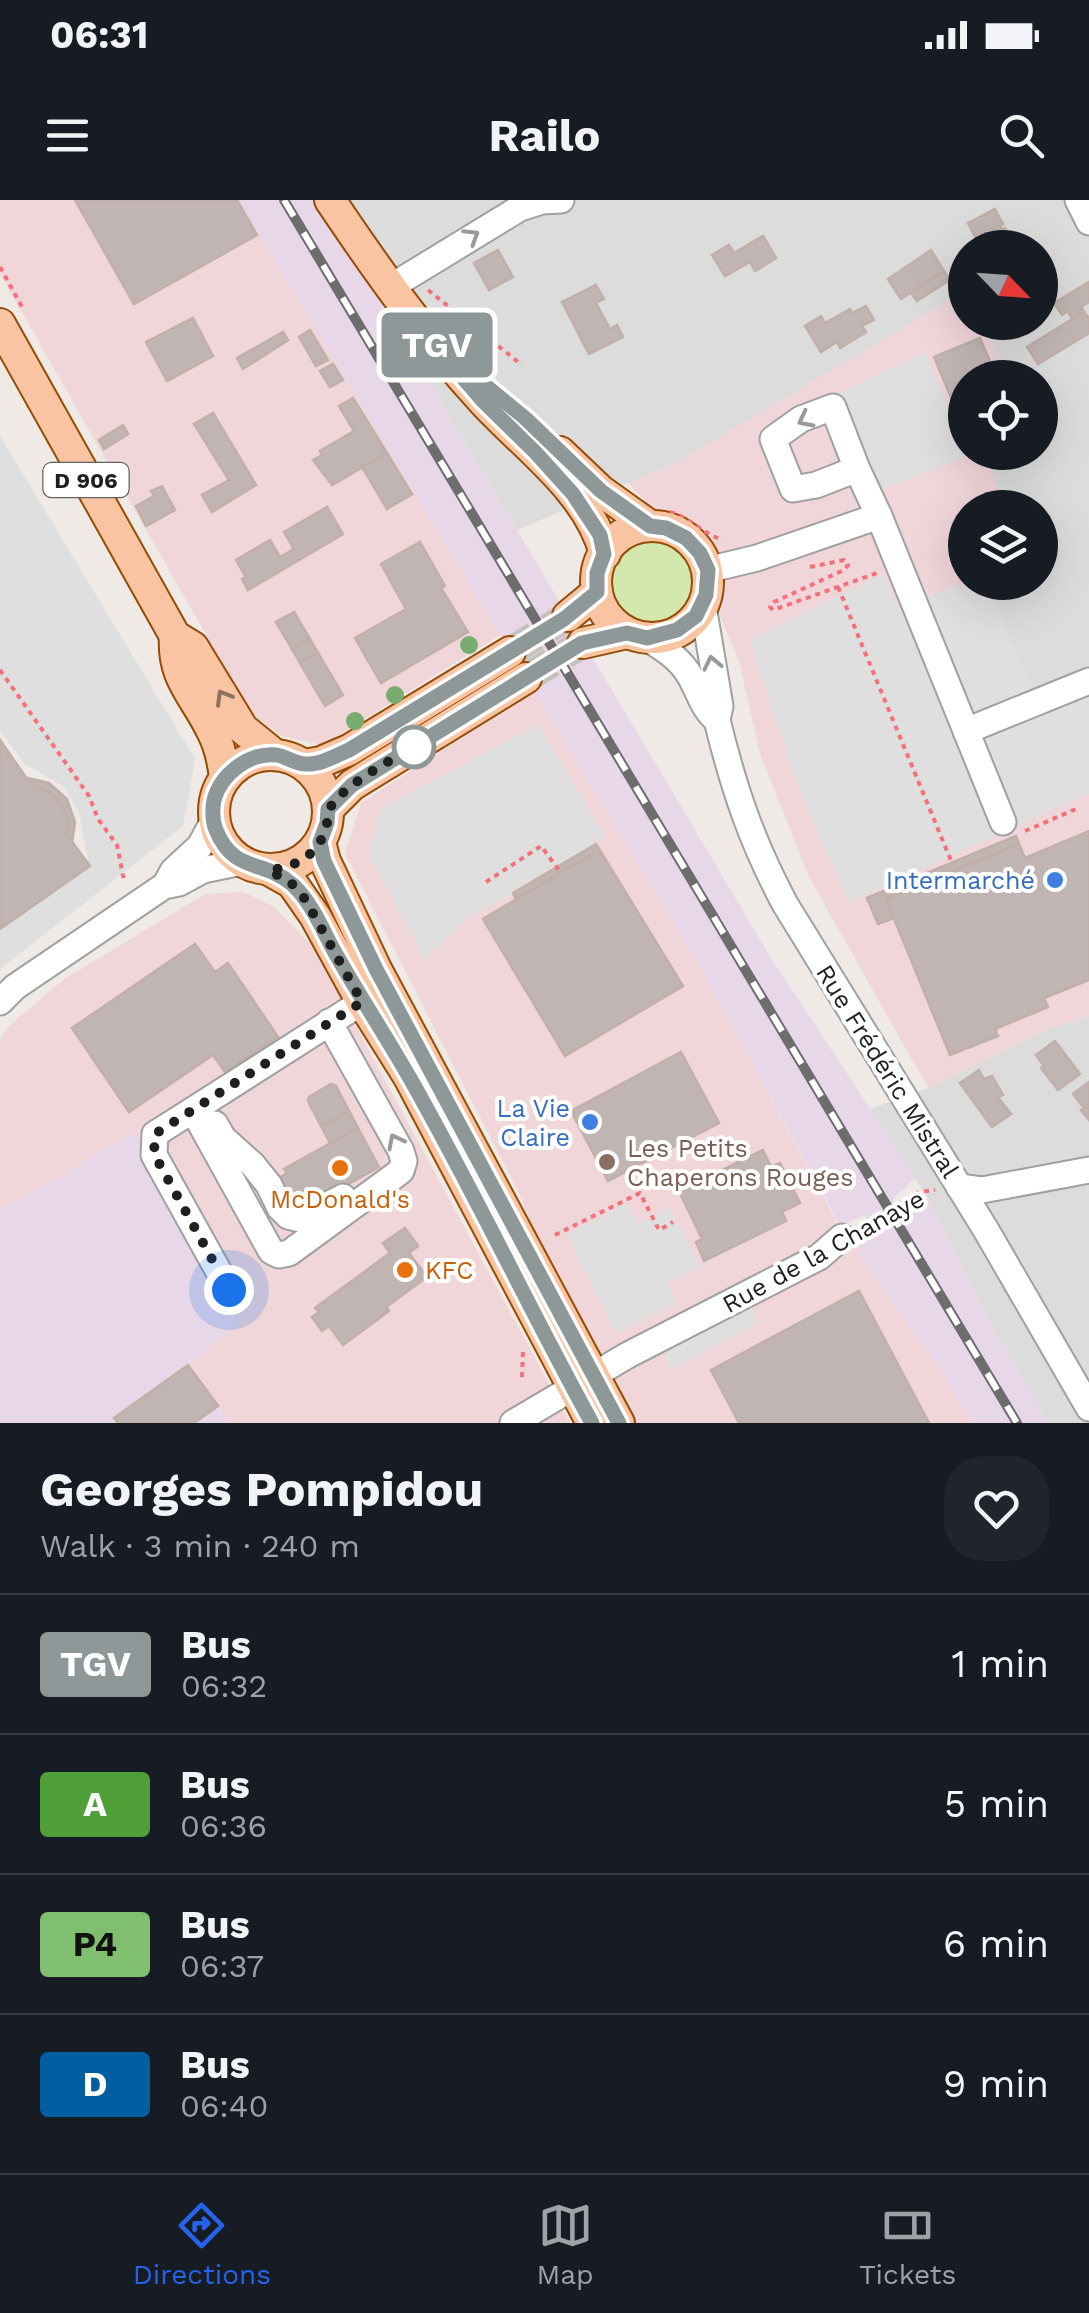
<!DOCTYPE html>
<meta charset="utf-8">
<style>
:root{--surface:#171b24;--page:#20242c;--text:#f1f3f6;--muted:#9ea1a6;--line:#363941;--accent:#2563eb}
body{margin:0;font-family:"Work Sans",sans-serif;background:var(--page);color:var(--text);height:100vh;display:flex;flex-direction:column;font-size:38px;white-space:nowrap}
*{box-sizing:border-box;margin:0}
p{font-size:32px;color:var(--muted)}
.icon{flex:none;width:55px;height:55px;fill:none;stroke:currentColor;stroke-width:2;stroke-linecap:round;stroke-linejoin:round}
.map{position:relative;height:1223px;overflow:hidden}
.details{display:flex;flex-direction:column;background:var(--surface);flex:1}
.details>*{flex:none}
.badge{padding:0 20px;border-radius:8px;font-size:35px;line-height:65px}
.needle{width:65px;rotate:115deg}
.fabs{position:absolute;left:948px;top:30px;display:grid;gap:20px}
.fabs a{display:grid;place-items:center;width:110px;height:110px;border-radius:50%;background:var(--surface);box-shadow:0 10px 40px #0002;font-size:50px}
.you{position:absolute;width:50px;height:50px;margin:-25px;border:8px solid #fff;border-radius:50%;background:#1a73e8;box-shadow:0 0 0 15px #1a73e833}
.map>.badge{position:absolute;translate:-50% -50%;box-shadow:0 0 0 5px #fff}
.round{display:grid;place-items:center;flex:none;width:105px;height:105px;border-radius:40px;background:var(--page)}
.summary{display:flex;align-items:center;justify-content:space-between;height:170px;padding:0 40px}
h1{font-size:48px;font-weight:700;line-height:75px}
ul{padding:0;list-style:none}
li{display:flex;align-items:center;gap:30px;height:140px;padding:0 40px;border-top:2px solid var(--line)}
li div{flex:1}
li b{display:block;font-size:38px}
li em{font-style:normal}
li .badge{min-width:110px;font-weight:700;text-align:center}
.status{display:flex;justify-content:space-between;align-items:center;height:70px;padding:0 50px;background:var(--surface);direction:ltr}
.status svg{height:28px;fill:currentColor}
header{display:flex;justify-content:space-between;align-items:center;height:130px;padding:0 40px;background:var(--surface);font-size:45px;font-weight:700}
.tabs{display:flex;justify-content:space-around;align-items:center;height:140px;border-top:2px solid var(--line);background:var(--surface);font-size:28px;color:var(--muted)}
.tabs a{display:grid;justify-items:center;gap:5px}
.tabs .active{color:var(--accent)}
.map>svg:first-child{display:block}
</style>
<div class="status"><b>06:31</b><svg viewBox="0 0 49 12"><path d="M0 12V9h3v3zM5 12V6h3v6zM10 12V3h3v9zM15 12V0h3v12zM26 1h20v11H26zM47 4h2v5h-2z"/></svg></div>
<header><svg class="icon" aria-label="menu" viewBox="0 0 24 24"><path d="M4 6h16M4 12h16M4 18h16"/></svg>Railo<svg class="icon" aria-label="search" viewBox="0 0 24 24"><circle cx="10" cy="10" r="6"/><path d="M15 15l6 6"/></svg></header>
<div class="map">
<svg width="1089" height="1223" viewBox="0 0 1089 1223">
<rect width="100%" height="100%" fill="#efeae5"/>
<g fill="#dddcdc">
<path d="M321,0H1089V468L1034,492L986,383L1040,382V308L1006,307L987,261L1004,253L1040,252V178L1006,177L983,123L1040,122V48H965V91L678,262L517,330Z"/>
<path d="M1089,816V1223H1049L998,1137L928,998L870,909L928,888L1045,830Z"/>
</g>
<g fill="#f0d5d9">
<path d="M0,0H238L500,435L323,545L281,536L250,512L0,74Z"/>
<path d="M965,91V122L983,123L1006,177L965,178V252L1004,253L988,262L1006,307L965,308V382L986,383L1034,492L1089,468V816L1045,830L928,888L809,677L760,554L739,461L693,352L628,283L678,262Z"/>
<path d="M534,491L699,765L839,1026L855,1042L859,1056L939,1167L972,1223H633L546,1062L519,993L345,654L361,603Z"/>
<path d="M243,692L273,706L313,747L570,1223H230L188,1165L0,1011V839L9,826L63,780L205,694Z"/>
</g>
<g fill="#e8d7e8">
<path d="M238,0H321L771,758L916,978L892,1000L899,1010L928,998L998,1137L1049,1223H972L939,1167L859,1056L855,1042L871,1026L865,1015L840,1026L699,765Z"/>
<path d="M135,932L239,1123L188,1165L230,1223H0V1011Z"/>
</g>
<circle fill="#d4e8ad" cx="652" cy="382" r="41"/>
<g fill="#dfdfdf">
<path d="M925,152L965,245V252L969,255L874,293L837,194Z"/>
<path d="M0,236L195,559L183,626L0,769V729L89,666L79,613L64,587L25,564L0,531Z"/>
<path d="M882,374L899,407L965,383H986L1034,492L1089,468V593L848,703L793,572L750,440Z"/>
<path d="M538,524L605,637L513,693L472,715L425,759L369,655L381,609Z"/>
<path d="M627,1003L638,1025L670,1008L700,1066L667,1084L676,1103L617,1133L566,1035Z"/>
<path d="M750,1107L759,1123L671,1169L663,1153Z"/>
</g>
<g fill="#c0b5b2" stroke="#c1afa8" stroke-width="2.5">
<path d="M75,0H237L257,35L134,104Z"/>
<path d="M995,9L1003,24L1000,25L1002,30L1005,28L1016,48H981L968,23Z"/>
<path d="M763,36L776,58L755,71L750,62L725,76L712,55L729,45L734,53Z"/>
<path d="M498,50L513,77L489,90L474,63Z"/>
<path d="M931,50L944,71L901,99L888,79Z"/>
<path d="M944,71L950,80L917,101L911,93Z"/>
<path d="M1089,82V102L1081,107L1084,112L1072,119L1068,111L1062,115L1054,103Z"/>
<path d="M596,85L604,99L596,103L610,129L617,125L623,137L589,154L562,102Z"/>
<path d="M866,106L874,120L862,126L866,132L840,148L837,142L821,152L805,126L821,116L825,123L850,109L852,113Z"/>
<path d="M1084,112L1089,118V133L1038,164L1027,147Z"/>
<path d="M193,118L213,156L167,181L146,142Z"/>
<path d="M310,130L328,160L316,166L299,137Z"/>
<path d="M283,132L288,140L243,169L237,158Z"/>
<path d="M980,138L997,178H965V231L934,157Z"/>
<path d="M333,164L343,180L330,187L320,171Z"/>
<path d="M353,198L387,253L332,285L313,260L322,255L320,251L354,231L339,206Z"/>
<path d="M213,213L256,285L212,312L202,295L229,280L194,224Z"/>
<path d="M123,225L128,234L104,249L99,240Z"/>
<path d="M387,253L412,294L387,309L362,267Z"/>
<path d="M162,286L175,310L146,326L136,306L154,296L151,291Z"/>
<path d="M327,307L343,334L248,390L242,379L246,377L236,360L270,340L280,357L294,349L284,332Z"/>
<path d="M420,342L445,386L441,388L468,432L381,483L355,438L406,409L381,364Z"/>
<path d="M294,412L310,439L292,449L276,422Z"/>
<path d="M310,439L318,453L300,463L292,449Z"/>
<path d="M318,453L343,495L325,506L300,463Z"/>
<path d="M0,540L32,586L50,592L61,603L68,622L67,635L90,666L0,729Z"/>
<path d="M27,578L49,583L67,599L75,622L72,642L67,635L68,622L61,603L50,592L32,586Z"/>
<path d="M1089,631V780L1044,798L1048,807L995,829L998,836L950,855L886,699L1019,644L1025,658Z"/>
<path d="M1016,636L1019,644L886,699L894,718L878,724L867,698Z"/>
<path d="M596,644L683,786L565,856L483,719L594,653L591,647Z"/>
<path d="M591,647L594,653L516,699L513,693Z"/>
<path d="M195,744L215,772L228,763L278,837L225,872L213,855L129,912L72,828Z"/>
<path d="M1055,841L1080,874L1058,890L1041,868L1044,866L1036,855Z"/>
<path d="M681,852L719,923L608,981L571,911Z"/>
<path d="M979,870L984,879L992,876L1003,895L998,897L1011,914L992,927L960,883Z"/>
<path d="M1089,882V920L1081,910L1084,908L1073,894Z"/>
<path d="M331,884L336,886L347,907V913L325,924L319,922L308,901L309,897Z"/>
<path d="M347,907L358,928L330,943L319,922L325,924L347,913Z"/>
<path d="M358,928L379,967L305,1008L297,1009L294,1004L290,1006L276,980L287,973L284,969Z"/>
<path d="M763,950L771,967L780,963L800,1003L782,1012L786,1021L704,1061L696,1042L702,1039L679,991Z"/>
<path d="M405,1028L418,1046L409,1053L427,1077L386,1107L389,1111L343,1145L329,1126L322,1131L312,1117L319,1112L315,1108L390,1053L383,1043Z"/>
<path d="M859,1091L929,1223H739L711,1170Z"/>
<path d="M188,1165L218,1206L194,1223H118L114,1218Z"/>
</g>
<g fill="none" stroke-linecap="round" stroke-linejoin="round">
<g stroke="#c5c1bd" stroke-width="30" stroke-dasharray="30 15" stroke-linecap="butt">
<path d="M510,452L568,416"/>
<path d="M526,478L583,443"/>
</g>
<g stroke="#a0a0a0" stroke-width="29">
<g id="minor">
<path d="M1078,0L1089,22"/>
<path d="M389,88L520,8L542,1L561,0"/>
<path d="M857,269L816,285L793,289L773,239L801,219L833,207L857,269L879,316"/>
<path d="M707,370L757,358L879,316L1003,622"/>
<path d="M703,406L720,506L717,520C734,589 751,640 785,704L986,1030L1089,1208"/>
<path d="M647,438C661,447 676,456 686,470C698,486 701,508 717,520"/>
<path d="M966,531L1089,481"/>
<path d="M168,680L173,671L200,646L213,622"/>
<path d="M0,802L15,787L164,686L179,683L203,670L242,662"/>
<path d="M329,822L401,951L404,961L401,971L289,1053L279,1055L271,1051L193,910L362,802"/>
<path d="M193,910L155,934L154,955L229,1090"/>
<path d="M215,924L223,938L253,965L269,985L280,1008L288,1016L301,1019L343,997"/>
<path d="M959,987L982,990L1089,970"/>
<path d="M513,1223L628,1155L819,1057L842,1037"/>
</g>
</g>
<g stroke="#954c05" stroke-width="34">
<g id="major">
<path d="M330,0C377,70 426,139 483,201C525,247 589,291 605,354"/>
<path d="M0,124L175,436L193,447L243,529L275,555"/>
<path d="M560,252L601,291L650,326"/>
<circle cx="652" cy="382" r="56"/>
<path d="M568,416L597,392"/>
<path d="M175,436C172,479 195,495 212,531C220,546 223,561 225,578"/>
<path d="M583,443L627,433"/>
<circle cx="271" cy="612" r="57"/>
<path d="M304,565L321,562L349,550L510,452"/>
<path d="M328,609L352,585L526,478"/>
<path d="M320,642L325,661L376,769L619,1223"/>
<path d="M269,670L292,683L315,716L362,802L409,877L592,1223"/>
</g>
</g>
<g stroke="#f57079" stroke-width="4" stroke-dasharray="5 5" stroke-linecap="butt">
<path d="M0,67L22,107"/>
<path d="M428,90L522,165"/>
<path d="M670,312C690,318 703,334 723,340"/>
<path d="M810,367L844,360L848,365L844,370L774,402L770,407L773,410L877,373"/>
<path d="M838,387L952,663"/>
<path d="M0,470L89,596L98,619L117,645L124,681"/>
<path d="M1025,631L1076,609"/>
<path d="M486,682L541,646L561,673"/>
<path d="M863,1025L919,992L935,990"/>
<path d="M555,1035L640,993L659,1030L673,1022"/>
<path d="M522,1177L523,1151"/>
</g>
<use href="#minor" stroke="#fff" stroke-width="25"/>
<use href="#major" stroke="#f9c4a1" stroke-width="30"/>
<g stroke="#6d6d6d" stroke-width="10">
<path id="rail" d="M284,0L1017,1223"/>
</g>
<use href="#rail" stroke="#fff" stroke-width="6" stroke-dasharray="19" stroke-linecap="butt"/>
</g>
<g fill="#79ad6f">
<circle cx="469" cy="445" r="9"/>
<circle cx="395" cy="495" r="9"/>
<circle cx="355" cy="521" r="9"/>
</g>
<defs><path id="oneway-chevron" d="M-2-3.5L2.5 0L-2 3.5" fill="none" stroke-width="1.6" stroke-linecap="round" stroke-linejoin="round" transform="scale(2.5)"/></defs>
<g stroke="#9a9a9a">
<use href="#oneway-chevron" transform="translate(472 36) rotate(-32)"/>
<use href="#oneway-chevron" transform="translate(805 220) rotate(153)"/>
<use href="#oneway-chevron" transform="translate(712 463) rotate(-102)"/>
<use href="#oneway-chevron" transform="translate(395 941) rotate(-117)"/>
</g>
<use stroke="#8c7260" href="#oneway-chevron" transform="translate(223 497) rotate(-121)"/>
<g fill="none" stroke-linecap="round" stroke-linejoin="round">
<g stroke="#fff" stroke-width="22">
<path id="line" d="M592,1223C530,1110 475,993 411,880C386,836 358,794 333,749C322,728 311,702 293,685C264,659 234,674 216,630C212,620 212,611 214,600C221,574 249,552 277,555C287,557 296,564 306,564C320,565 335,556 349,550L564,419L597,392V373L604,354L600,335L573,294L536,253L484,202L432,142L525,218L601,291L650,326L666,328L686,338L700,353L708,370L706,395L696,416L677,430L647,438L627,433L582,443L352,585L328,609L327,623L320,642L324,661L376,769L619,1223"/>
</g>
<use href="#line" stroke="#8e9898" stroke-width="15"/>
<path stroke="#1f1f1f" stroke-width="10" stroke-dasharray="0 18" d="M229,1090L154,954L155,934L362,802L305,699L292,684L269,670C298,667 321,653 327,623C328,618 327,613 330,608C342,586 391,560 414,547"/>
</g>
<circle fill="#fff" stroke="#8e9898" stroke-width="5" cx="414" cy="547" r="20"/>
<g fill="#3f7fe0" stroke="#fff" stroke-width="4">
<circle cx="1055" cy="680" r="10"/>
<circle cx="590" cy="922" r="10"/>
</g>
<circle fill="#8d6e63" stroke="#fff" stroke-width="4" cx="607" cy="962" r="10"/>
<g fill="#e8710a" stroke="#fff" stroke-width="4">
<circle cx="340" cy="968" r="10"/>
<circle cx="405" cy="1070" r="10"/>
</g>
<g text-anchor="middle" stroke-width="8" stroke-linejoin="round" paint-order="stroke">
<rect fill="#fff" stroke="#626262" stroke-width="2.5" x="43.5" y="263" width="85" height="34" rx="8"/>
<g font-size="22" font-weight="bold" fill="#1f1f1f">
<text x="86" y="288">D 906</text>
</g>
<g font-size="25" fill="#366cbe" stroke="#fff" text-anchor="end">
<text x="1035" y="689">Intermarché</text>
<text x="570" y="917">La Vie<tspan x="570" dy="29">Claire</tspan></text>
</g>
<g font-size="25" fill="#1f1f1f" stroke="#fff">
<text transform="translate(888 871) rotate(58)" y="9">Rue Frédéric Mistral</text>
<text transform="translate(823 1051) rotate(-29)" y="9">Rue de la Chanaye</text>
</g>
<g font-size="25" fill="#785e54" stroke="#fff" text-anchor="start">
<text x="627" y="957">Les Petits<tspan x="627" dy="29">Chaperons Rouges</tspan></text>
</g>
<g font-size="25" fill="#c56008" stroke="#fff">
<text x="340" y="1008">McDonald's</text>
<text x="425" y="1079" text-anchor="start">KFC</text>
</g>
</g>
</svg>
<div class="fabs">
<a><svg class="needle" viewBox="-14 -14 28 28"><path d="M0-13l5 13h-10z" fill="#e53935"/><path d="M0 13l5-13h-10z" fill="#9ea1a6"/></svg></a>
<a><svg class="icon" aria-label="locate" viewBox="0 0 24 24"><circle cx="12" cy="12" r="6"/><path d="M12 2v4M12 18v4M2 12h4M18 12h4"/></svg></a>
<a><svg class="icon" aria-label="layers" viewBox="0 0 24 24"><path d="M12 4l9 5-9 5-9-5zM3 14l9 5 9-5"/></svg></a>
</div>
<div class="you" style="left:229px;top:1090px"></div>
<b class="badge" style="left:437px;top:145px;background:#8e9898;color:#fff">TGV</b>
</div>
<section class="details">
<div class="summary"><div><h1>Georges Pompidou</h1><p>Walk · 3 min · 240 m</p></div><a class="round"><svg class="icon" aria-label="heart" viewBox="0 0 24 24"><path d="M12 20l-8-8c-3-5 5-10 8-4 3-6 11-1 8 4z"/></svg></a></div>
<ul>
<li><span class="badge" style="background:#8e9898;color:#fff">TGV</span><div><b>Bus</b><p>06:32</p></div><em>1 min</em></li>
<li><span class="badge" style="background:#50a03a;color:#fff">A</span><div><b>Bus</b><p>06:36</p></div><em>5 min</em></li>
<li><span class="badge" style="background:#80bf6f;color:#111">P4</span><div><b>Bus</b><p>06:37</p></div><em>6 min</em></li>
<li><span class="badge" style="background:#005ea1;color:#fff">D</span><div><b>Bus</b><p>06:40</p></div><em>9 min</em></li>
</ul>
</section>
<nav class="tabs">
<a class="active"><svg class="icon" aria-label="directions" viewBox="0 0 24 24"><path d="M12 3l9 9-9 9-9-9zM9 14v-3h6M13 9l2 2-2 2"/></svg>Directions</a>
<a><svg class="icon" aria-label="map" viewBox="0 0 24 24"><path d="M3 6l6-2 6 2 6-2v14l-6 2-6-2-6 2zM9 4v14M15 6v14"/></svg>Map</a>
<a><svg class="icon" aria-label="tickets" viewBox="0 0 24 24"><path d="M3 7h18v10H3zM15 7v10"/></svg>Tickets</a>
</nav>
